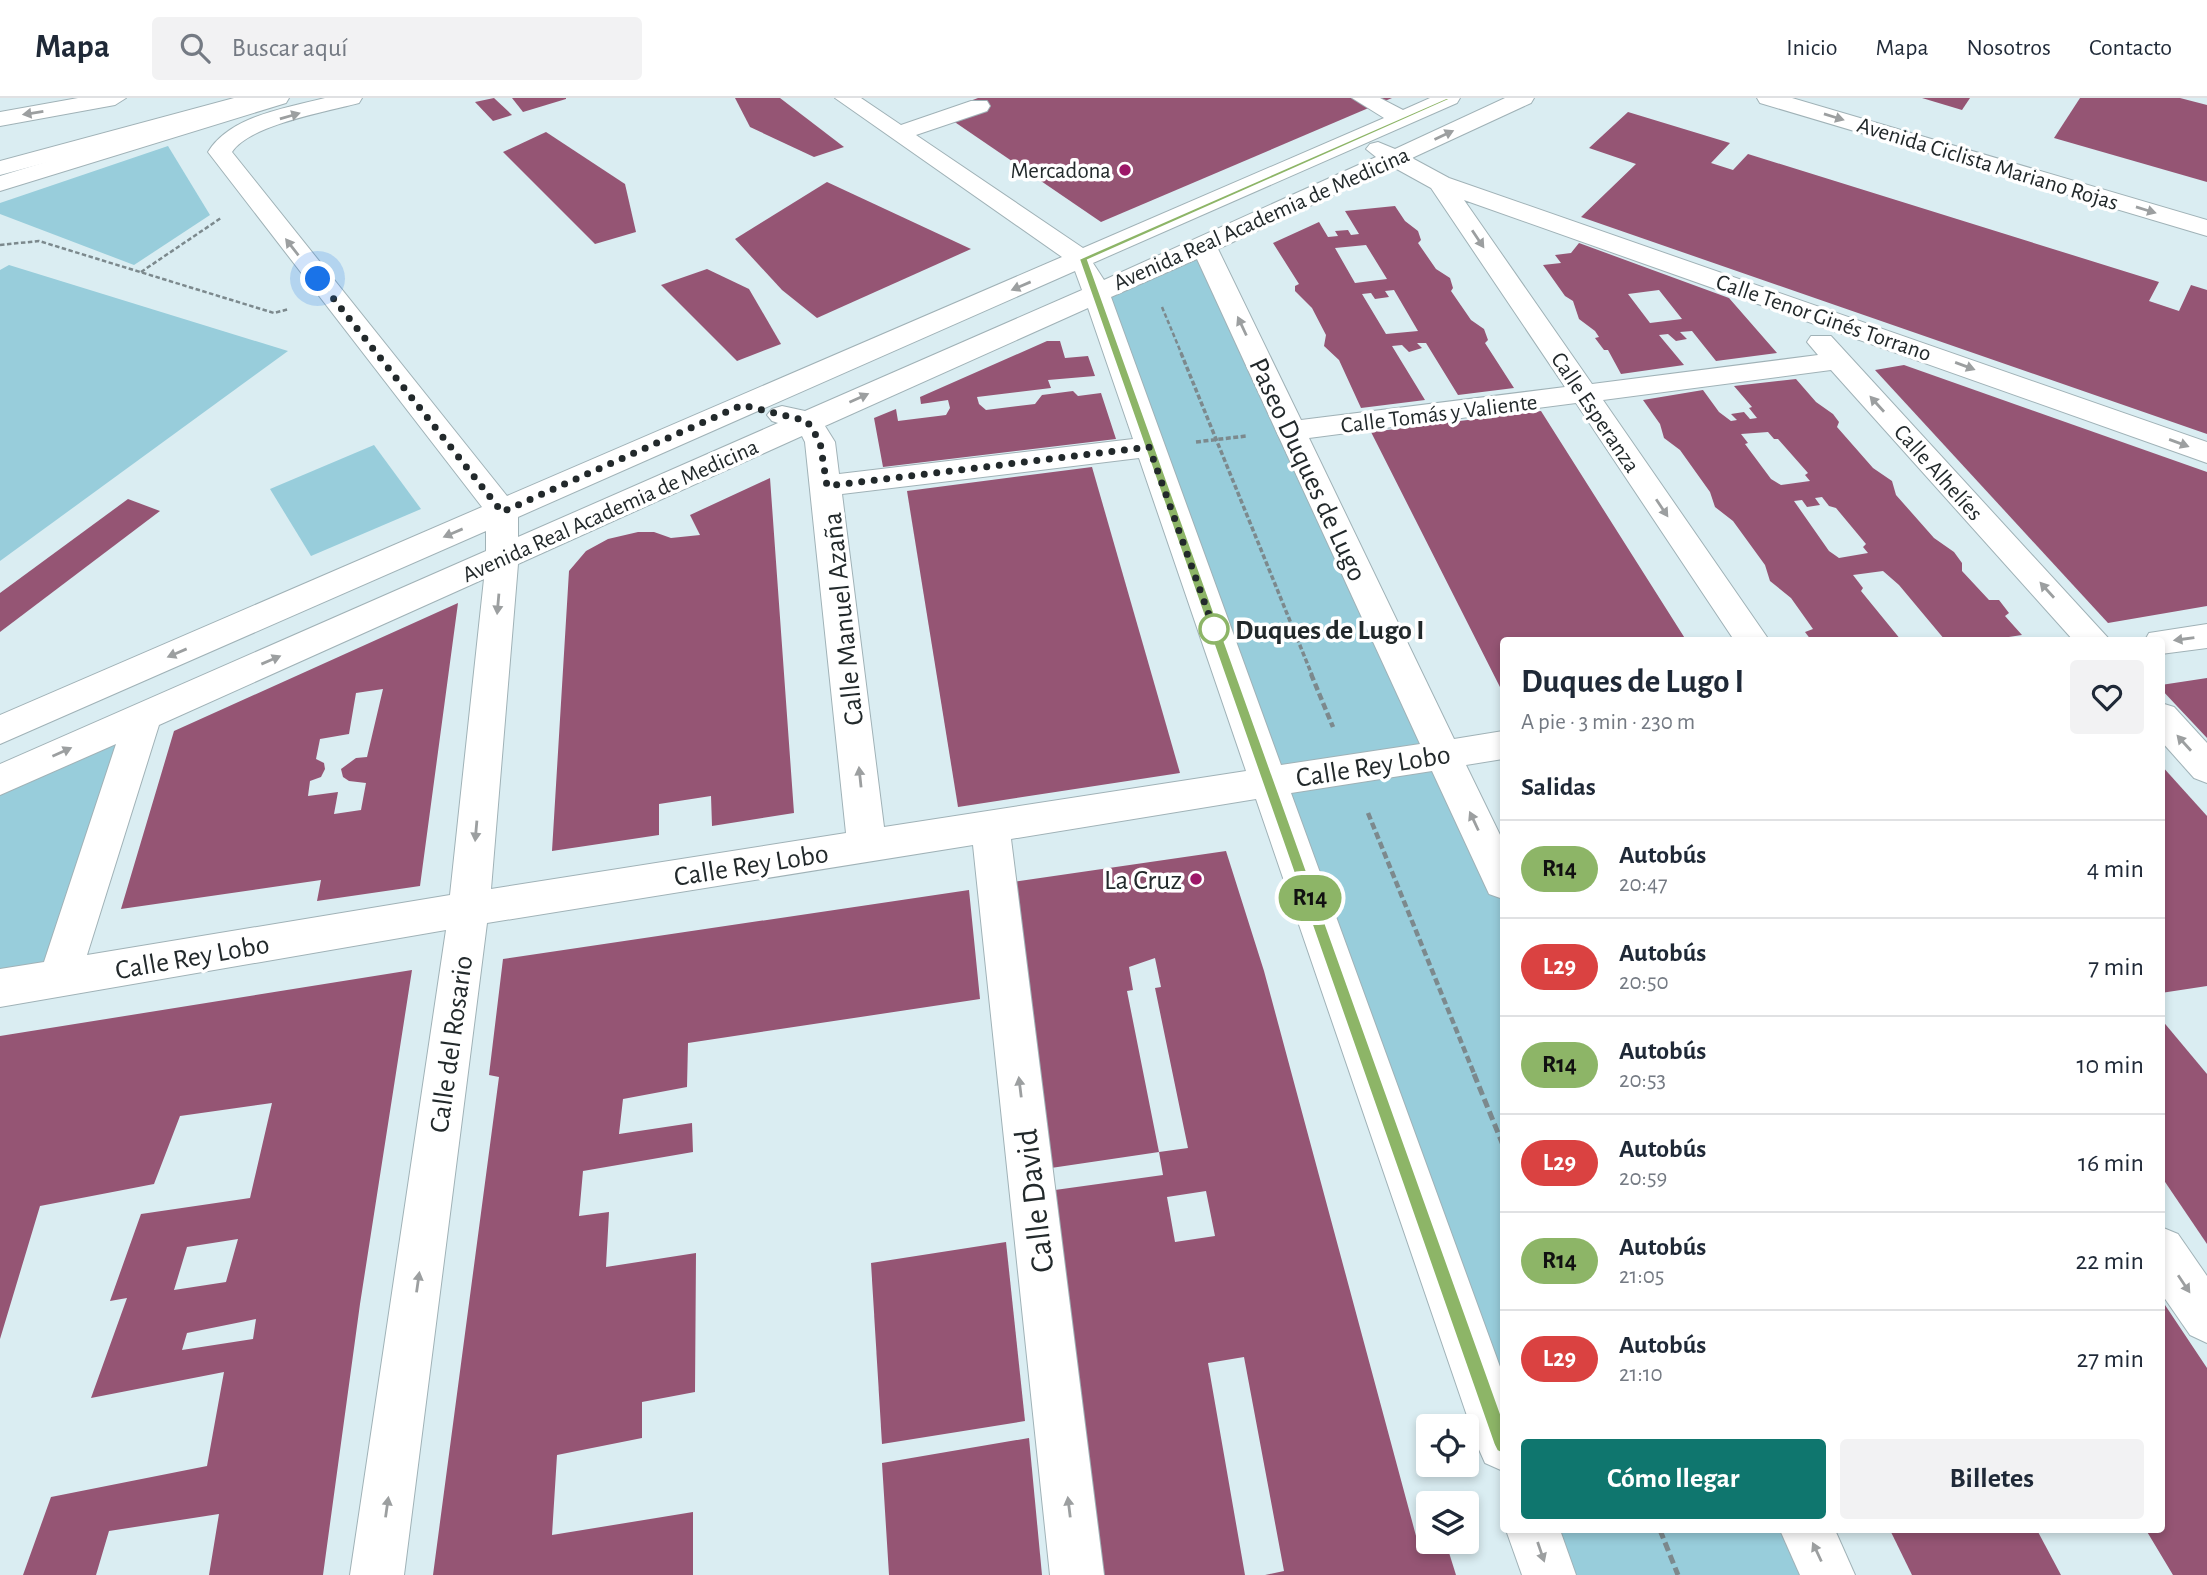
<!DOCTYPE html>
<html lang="es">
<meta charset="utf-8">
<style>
:root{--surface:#fff;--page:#f2f2f3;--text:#1f2937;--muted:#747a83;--line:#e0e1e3;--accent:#0f766e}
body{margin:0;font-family:"Alegreya Sans",sans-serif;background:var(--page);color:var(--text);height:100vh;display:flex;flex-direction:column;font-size:26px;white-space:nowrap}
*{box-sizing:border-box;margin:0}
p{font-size:23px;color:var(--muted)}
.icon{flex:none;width:38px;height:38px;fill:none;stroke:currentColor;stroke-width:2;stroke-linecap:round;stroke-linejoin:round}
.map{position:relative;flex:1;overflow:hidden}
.sheet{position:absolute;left:1500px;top:539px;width:665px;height:896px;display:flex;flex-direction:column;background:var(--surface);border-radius:7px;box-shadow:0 4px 10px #0003}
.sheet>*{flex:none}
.badge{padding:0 14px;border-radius:23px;font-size:24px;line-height:46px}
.tools{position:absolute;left:1416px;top:1316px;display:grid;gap:14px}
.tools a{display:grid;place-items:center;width:63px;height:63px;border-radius:7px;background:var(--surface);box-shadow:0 4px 10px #0003;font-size:35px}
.you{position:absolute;width:35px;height:35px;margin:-18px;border:5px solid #fff;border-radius:50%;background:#1a73e8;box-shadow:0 0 0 10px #1a73e833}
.map>.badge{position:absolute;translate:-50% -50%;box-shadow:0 0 0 4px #fff}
h2{padding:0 21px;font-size:26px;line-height:63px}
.round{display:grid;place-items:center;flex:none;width:74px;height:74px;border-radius:7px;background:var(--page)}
.head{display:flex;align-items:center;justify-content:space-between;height:119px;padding:0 21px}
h1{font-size:33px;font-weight:700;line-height:52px}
.primary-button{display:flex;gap:14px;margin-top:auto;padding:14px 21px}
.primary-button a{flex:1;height:80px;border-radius:7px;background:var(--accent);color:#fff;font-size:28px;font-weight:700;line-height:80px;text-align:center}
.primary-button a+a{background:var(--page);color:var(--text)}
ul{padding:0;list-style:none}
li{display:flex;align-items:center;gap:21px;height:98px;padding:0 21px;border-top:2px solid var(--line)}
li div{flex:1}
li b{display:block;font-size:26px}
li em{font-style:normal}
li .badge{min-width:77px;font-weight:700;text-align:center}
header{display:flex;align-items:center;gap:42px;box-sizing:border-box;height:98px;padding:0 35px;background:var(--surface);border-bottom:2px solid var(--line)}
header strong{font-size:33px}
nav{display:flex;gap:38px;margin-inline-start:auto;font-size:24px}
.search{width:490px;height:63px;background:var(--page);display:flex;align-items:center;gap:18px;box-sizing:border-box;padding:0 24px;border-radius:7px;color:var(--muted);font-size:26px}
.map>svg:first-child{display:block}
</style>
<header>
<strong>Mapa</strong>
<div class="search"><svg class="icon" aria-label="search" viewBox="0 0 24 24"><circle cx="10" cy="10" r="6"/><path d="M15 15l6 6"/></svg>Buscar aquí</div>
<nav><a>Inicio</a><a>Mapa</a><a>Nosotros</a><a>Contacto</a></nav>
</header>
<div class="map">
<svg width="2207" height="1477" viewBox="0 0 2207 1477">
<rect width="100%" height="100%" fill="#daedf2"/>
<g fill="#98cddb">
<path d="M168,48L210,117L134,167L0,116V105Z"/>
<path d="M1204,148L1503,784V1347L1096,195Z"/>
<path d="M9,167L288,253L0,463V172Z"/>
<path d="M374,347L421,411L311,458L270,391Z"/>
<path d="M144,617L59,881L0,890V682Z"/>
<path d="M1533,1432H1807L1828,1477H1549Z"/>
</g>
<g fill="#955574" fill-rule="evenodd">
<path d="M494,0L512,17L493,23L475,4Z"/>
<path d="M512,0H566V1L523,14Z"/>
<path d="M735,0H780L844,49L814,59L750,29Z"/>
<path d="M978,0H1392L1101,124L940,14Z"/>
<path d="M1922,0H1970L1962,12Z"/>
<path d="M2080,0H2180L2207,7V84L2054,40Z"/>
<path d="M1628,14L1730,45L1711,65L1733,72L1748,56L2159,184L2149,203L2179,213L2191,187L2207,192V336L1581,119L1636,66L1589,50Z"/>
<path d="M546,34L625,86L636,134L595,146L503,54Z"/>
<path d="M827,84L971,151L817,220L782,192L735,141Z"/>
<path d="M1395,108L1405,123L1418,133L1421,142L1418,145L1436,171L1450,180L1453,190L1451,193L1471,222L1484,231L1488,242L1485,245L1514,290L1458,297L1426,245H1417L1422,250L1409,254L1402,247L1392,248L1425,302L1361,310L1339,262L1324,248L1326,237L1312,210L1295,193V188L1299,186L1273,145L1319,124L1328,139L1338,138L1335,133L1348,132L1351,137L1359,136L1345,113ZM1366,147L1387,181L1355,185L1335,150ZM1394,192L1418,233L1386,236L1362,196L1371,195L1375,201L1389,199L1385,193Z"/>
<path d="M1579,145L1729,200L1777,255L1716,263L1692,233L1680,234L1687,241L1676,243L1668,236L1659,237L1684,267L1621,276L1608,252H1604L1595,240L1599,239L1595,233L1579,221L1573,203L1565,198L1543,167L1561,165L1555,157L1571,155ZM1659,192L1682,221L1650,225L1628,196Z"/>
<path d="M707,171L749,191L781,246L737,263L661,187Z"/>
<path d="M1047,243H1060L1065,260L1088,258L1095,278L1048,282L1051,290L977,299L979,306L986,312L1035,306L1042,297L1073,293L1078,298L1101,295L1116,341L883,369L874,320L896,311L898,323L946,317L950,310L948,302L921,306L920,299Z"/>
<path d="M1904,267L2207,374V508L2108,525L1875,272Z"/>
<path d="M1796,281L1816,304L1833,316L1839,324L1837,329L1873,370L1892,383L1896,397L1934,440L1954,454L1962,465V473L1989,502H1999L2009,515L2005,518L2022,537L1989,542H1945L1899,487L1883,473L1853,477L1863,490L1861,493L1901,542H1811L1805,534L1813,531L1791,500L1770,483L1765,467L1733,423L1715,409L1710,394L1680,352L1664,340L1660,326L1643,302L1703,292L1719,314L1731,323L1737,322L1731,316L1744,314L1750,321L1757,320L1749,310L1752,309L1734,288ZM1768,334L1774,341H1778L1808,375L1805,377L1810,383L1781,387L1771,381L1745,346L1748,345L1741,336ZM1822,399L1829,408L1836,410L1866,446L1863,449L1868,455L1839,460L1829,453L1794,403L1802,402L1807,409L1820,407L1815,400Z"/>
<path d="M1541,313L1686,542H1503V595L1371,334Z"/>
<path d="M1092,369L1180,675L958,709L907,393Z"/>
<path d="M770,380L794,715L712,728L711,698L659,706V737L552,753L569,473L586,453L608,441L638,434H654L671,440L700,437L690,417Z"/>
<path d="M128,401L160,413L0,534V495Z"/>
<path d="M458,505L420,788L317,803L321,782L121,811L174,633ZM383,591L367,659L356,660L341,671L343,679L349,683L366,685L361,712L334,716L338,694L308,698L310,683L321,679L325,671L324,665L316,661L320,641L349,636L356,595Z"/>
<path d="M2207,580V640L2161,591V587Z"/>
<path d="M2161,667L2207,718V888L2161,895Z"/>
<path d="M1226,753L1264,873L1419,1449L1446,1445L1456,1477H1265L1284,1473L1244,1259L1208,1265L1245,1477H1103L1055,1092L1163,1077L1159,1054L1188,1050L1155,890L1161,889L1155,860L1129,869L1133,892L1127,893L1159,1054L1051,1070L1012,784ZM1206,1093L1215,1138L1175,1144L1167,1099Z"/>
<path d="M969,792L980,901L688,945L687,989L623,1001L619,1036L692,1025L693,1054L583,1073L579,1118L609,1114L606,1169L696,1155L695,1294L642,1304V1340L557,1357L552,1437L693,1414V1477H433L499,979L489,977L503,861Z"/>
<path d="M412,872L360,1206L323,1477H209L219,1416L109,1433L96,1477H23L51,1399L207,1368L224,1274L91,1300L127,1200L110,1203L141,1116L250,1100L272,1005L180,1018L154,1086L40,1108L0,1241V938ZM238,1141L226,1184L174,1192L187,1149ZM256,1221L253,1241L182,1252L187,1235Z"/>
<path d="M2161,921L2207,976V1146L2161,1078Z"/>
<path d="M1006,1144L1025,1323L882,1346L871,1165Z"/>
<path d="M2161,1201L2207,1270V1477H2173L2146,1432H2161Z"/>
<path d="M1029,1340L1042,1477H889L882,1365Z"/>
<path d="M1890,1432H2037L2061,1477H1912Z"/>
</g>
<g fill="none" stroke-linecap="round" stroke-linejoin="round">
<g stroke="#a0b2b7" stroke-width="2">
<g id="minor">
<path d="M234,0H271L268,5L0,77V63Z"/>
<path d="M325,0H362L359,5C329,13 249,27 232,54L507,398L1062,159L835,0H861L901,27L971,3H987L990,8L987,13L916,37L1083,150L1384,20L1352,0H1380L1403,12L1430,0H1460L1457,5L1093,165L1104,182L1376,59L1366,51L1370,46L1378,44L1395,51L1505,0H1534L1531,5L1412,60L1449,80L2207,344V365L1464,102L1592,286L1818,257L1807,244L1811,238H1831L2110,542H2073L1831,272L1603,302L1769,542H1734L1576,305L1309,340L1454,641L1503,633V661L1466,667L1503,743V801L1489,796L1432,673L1291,695L1503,1277V1373L1485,1365L1477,1347L1256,701L1011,741L1104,1477H1050L973,747L487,825L404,1477H350L446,832L0,909V871L44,864L116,646L0,697V666L486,453V433L0,646V617L482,409L208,54C230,18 286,10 325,0ZM1393,69L1431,90L1565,289L1301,322L1218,151ZM1197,161L1420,646L1281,667L1111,199ZM1075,173L1082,192L805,313L782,308L772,311L767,317L772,323L778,325L518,439V419ZM1088,210L1133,341L839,376L835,344L825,328ZM802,338L805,344L846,735L491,791L518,466ZM1139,360L1246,673L884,729L842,396ZM484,481L450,797L87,857L159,627Z"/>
<path d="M2207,526V550L2161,556V542H2145L2149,535Z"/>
<path d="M2161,605L2174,609L2207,645V685L2194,680L2161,643Z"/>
<path d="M2161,1129L2178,1136L2207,1178V1245L2190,1237L2161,1195Z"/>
<path d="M1506,1432H1560L1576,1477H1522Z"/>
<path d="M1780,1432H1835L1855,1477H1800Z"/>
</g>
</g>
<g stroke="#a0b2b7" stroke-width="2">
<path id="major" d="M1757,0H1792L2207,122V138L1760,5Z"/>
</g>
<g stroke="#a0b2b7" stroke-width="2">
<g id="highway">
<path d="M78,0H126L115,7L0,28V14Z"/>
<path d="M255,0H289L286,5L0,93V78Z"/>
</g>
</g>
<g stroke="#7c898d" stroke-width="2.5" stroke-dasharray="4.5 2.5" stroke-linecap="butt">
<path d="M0,147L39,143L274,215L289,211"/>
<path d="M141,174L221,120"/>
<path d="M1162,209L1182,257"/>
</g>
<g stroke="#7c898d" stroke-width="3.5" stroke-dasharray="5 2.5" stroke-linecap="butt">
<path d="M1181,255L1312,577"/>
<path d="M1196,344L1246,338"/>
</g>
<g stroke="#7c898d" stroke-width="4.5" stroke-dasharray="7 3.5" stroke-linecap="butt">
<path d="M1311,576L1333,629"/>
<path d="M1368,715L1475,978"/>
</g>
<g stroke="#7c898d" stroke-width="5" stroke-dasharray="9 4.5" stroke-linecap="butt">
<path d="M1474,976L1503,1047"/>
<path d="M1660,1432L1678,1477"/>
</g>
<use href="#minor" fill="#fff" fill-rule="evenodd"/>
<use href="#major" fill="#fff" fill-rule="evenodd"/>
<use href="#highway" fill="#fff" fill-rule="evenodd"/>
</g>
<defs><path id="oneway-solid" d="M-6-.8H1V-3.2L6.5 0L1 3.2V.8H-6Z" transform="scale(1.75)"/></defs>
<g fill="#9c9fa0">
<use href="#oneway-solid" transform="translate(33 15) rotate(171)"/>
<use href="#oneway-solid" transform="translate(290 18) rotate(-16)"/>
<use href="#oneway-solid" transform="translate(1834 19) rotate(17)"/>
<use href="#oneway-solid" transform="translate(1444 37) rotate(-25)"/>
<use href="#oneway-solid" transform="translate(2146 112) rotate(17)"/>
<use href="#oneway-solid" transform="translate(1478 141) rotate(56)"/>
<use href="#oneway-solid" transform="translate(292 149) rotate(-128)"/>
<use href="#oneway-solid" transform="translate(1021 188) rotate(157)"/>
<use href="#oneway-solid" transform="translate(1242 228) rotate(-115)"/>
<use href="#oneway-solid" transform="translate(1965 268) rotate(20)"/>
<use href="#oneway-solid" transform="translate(859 300) rotate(-24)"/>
<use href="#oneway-solid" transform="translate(1877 306) rotate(-132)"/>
<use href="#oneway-solid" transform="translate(2179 345) rotate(20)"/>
<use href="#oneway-solid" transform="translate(1662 410) rotate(56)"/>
<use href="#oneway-solid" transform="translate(453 435) rotate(157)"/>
<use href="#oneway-solid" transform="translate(2047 492) rotate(-132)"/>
<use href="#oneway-solid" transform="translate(498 506) rotate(95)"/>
<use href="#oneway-solid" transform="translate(2184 541) rotate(172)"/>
<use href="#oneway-solid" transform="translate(177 555) rotate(157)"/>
<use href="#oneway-solid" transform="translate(271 562) rotate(-23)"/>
<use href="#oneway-solid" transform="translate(2184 645) rotate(-132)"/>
<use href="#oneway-solid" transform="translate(62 654) rotate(-24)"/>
<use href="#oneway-solid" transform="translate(860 679) rotate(-96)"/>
<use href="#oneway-solid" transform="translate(1474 723) rotate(-115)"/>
<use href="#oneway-solid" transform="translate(476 733) rotate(95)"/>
<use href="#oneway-solid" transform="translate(1020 989) rotate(-97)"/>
<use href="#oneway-solid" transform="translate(418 1184) rotate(-82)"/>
<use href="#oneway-solid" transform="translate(2184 1186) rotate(56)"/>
<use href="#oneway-solid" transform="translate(387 1409) rotate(-82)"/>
<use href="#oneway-solid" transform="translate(1069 1409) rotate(-97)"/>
<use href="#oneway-solid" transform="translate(1541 1454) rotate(71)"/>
<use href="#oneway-solid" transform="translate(1817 1454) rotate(-115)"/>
</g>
<path fill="#8db567" stroke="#fff" stroke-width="2" d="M1446,0H1453L1088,162L1512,1347L1510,1353L1503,1356L1497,1353L1494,1347L1079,161Z"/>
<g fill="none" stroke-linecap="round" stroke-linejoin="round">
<path stroke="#22292b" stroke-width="7" stroke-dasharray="0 12.6" d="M318,181L502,414L742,307L807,323L820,344L827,388L1149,349L1214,531"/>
</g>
<g fill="#9d1768" stroke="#fff" stroke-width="2.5">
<circle cx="1125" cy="72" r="7"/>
<circle cx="1196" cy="781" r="7"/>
</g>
<circle fill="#fff" stroke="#8db567" stroke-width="3.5" cx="1214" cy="531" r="14"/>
<g text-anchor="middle" stroke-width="7" stroke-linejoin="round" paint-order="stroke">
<g font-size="23" fill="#22292b" stroke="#fff">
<text transform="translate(1988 65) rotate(17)" y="8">Avenida Ciclista Mariano Rojas</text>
<text transform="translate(1261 120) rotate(-24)" y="8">Avenida Real Academia de Medicina</text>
<text transform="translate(1824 219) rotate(19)" y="8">Calle Tenor Ginés Torrano</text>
<text transform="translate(1596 314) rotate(56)" y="8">Calle Esperanza</text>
<text transform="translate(1439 315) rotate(-7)" y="8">Calle Tomás y Valiente</text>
<text transform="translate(1939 374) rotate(48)" y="8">Calle Alhelíes</text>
<text transform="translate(610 412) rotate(-24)" y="8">Avenida Real Academia de Medicina</text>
</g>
<g font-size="23" fill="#22292b" stroke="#fff" text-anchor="end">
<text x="1111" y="80">Mercadona</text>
</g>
<g font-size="28" fill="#22292b" stroke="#fff">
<text transform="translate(1309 371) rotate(65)" y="10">Paseo Duques de Lugo</text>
<text transform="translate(842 521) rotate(-96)" y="10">Calle Manuel Azaña</text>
<text transform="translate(1373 667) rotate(-9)" y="10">Calle Rey Lobo</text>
<text transform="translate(751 766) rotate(-9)" y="10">Calle Rey Lobo</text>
<text transform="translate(192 858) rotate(-10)" y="10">Calle Rey Lobo</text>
<text transform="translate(450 946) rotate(-82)" y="10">Calle del Rosario</text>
</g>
<g font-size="28" font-weight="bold" fill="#22292b" stroke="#fff" text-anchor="start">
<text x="1235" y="541">Duques de Lugo I</text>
</g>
<g font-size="28" fill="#22292b" stroke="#fff" text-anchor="end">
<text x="1182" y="791">La Cruz</text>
</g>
<g font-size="33" fill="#22292b" stroke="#fff">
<text transform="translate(1033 1103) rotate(-97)" y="12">Calle David</text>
</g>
</g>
</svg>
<div class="tools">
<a><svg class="icon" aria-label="locate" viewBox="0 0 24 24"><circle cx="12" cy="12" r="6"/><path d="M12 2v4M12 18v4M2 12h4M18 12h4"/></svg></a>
<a><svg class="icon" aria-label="layers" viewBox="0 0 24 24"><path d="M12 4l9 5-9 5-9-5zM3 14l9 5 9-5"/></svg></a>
</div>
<div class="you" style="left:318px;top:181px"></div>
<b class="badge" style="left:1310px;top:800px;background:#8db567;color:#111">R14</b>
<section class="sheet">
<div class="head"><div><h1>Duques de Lugo I</h1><p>A pie · 3 min · 230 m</p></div><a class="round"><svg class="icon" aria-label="heart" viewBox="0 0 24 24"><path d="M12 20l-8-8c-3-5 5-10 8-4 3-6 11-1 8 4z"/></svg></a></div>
<h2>Salidas</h2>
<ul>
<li><span class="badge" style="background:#8db567;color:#111">R14</span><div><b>Autobús</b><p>20:47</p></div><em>4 min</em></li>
<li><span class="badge" style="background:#da4241;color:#fff">L29</span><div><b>Autobús</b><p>20:50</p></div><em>7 min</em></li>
<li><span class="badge" style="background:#8db567;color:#111">R14</span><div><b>Autobús</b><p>20:53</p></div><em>10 min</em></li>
<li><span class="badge" style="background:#da4241;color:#fff">L29</span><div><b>Autobús</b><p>20:59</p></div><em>16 min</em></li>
<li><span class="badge" style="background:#8db567;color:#111">R14</span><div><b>Autobús</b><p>21:05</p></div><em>22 min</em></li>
<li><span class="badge" style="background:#da4241;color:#fff">L29</span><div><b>Autobús</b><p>21:10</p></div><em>27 min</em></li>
</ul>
<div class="primary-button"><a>Cómo llegar</a><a>Billetes</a></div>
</section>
</div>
